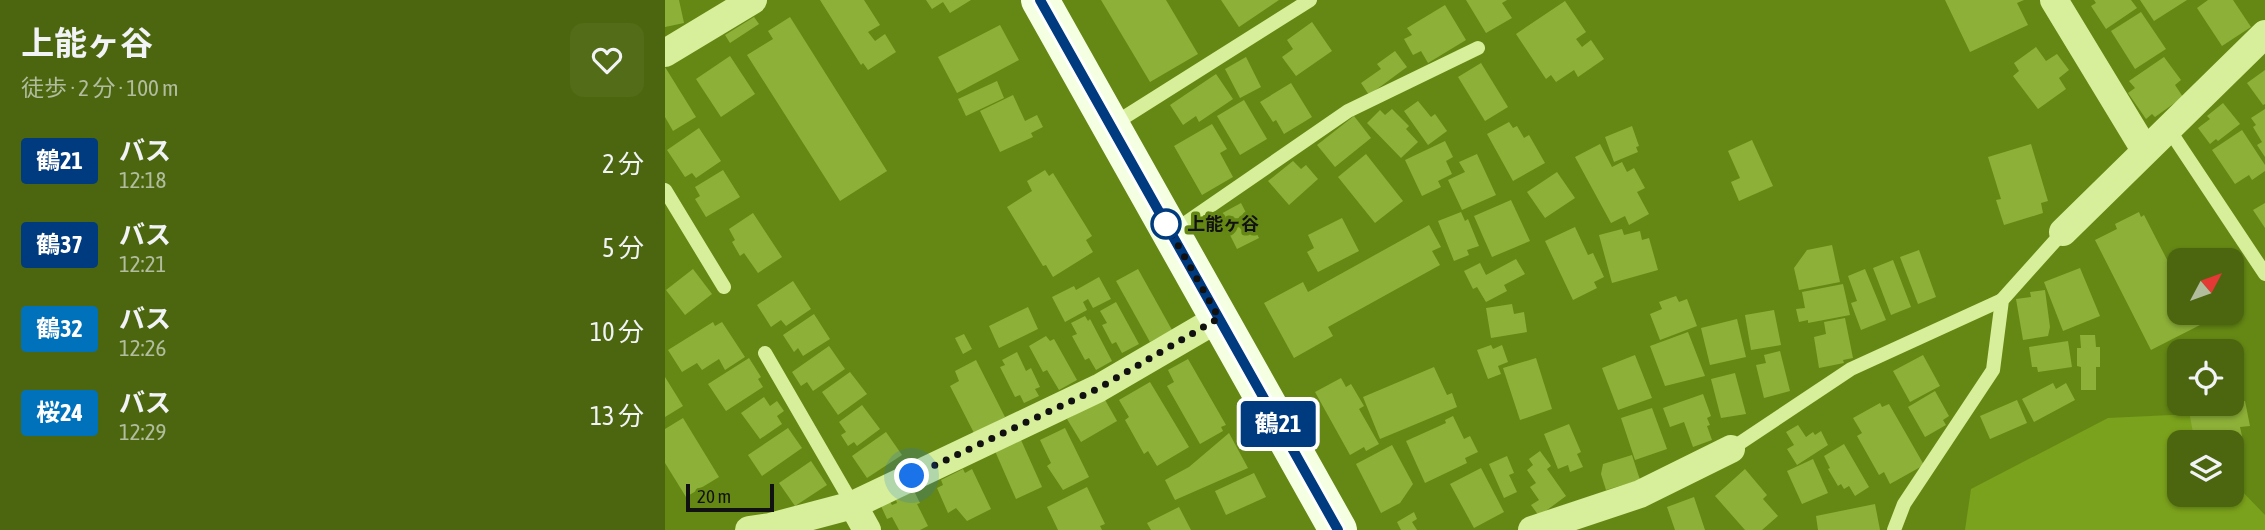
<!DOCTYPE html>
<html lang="ja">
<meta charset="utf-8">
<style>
:root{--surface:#4c660f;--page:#536c18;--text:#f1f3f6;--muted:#b2bd9e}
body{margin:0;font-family:"Asap Condensed","Noto Sans JP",sans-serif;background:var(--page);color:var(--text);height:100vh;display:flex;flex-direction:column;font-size:26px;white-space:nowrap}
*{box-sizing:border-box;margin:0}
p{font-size:23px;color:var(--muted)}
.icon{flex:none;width:38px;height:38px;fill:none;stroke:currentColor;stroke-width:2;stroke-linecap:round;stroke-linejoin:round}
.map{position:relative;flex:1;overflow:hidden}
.details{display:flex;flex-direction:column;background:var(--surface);width:665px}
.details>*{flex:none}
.badge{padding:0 14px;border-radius:5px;font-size:24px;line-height:46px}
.needle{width:46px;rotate:49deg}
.buttons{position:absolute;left:1502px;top:248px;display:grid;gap:14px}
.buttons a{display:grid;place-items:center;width:77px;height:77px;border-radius:14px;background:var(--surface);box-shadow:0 2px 5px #0004;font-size:35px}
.scale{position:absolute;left:21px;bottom:18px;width:88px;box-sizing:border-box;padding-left:7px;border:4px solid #111;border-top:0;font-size:19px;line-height:24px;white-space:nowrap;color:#111;-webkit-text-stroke:5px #658814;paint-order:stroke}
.you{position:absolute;width:35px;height:35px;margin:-18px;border:5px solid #fff;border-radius:50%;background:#1a73e8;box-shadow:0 0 0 10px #1a73e833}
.map>.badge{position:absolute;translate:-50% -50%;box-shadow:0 0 0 4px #fff}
.round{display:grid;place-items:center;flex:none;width:74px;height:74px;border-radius:14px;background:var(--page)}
.head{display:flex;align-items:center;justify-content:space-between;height:119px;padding:0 21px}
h1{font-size:33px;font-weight:700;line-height:52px}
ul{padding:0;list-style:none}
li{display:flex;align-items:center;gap:21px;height:84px;padding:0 21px}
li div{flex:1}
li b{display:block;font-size:26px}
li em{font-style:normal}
li .badge{min-width:77px;font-weight:700;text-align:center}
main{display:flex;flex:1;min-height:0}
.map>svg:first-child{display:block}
</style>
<main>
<section class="details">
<div class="head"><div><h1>上能ヶ谷</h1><p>徒歩 · 2 分 · 100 m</p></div><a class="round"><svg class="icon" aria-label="heart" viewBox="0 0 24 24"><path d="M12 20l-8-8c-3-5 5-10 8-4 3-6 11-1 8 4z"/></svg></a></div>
<ul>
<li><span class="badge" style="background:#003b80;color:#fff">鶴21</span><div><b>バス</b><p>12:18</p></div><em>2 分</em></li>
<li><span class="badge" style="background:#003b80;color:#fff">鶴37</span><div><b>バス</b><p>12:21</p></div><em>5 分</em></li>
<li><span class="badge" style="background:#0072bc;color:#fff">鶴32</span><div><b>バス</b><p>12:26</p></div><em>10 分</em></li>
<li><span class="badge" style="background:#0072bc;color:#fff">桜24</span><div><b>バス</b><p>12:29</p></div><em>13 分</em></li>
</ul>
</section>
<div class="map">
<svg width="1600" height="530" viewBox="0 0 1600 530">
<rect width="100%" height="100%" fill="#658814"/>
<path fill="#7ba21c" d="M1528,414L1557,443H1514V495H1566V466L1570,484L1600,515V530H1300L1306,489L1443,418Z"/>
<g fill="#8db038">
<path d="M0,0H14L19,23L0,27Z"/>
<path d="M155,0H199L215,25L203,32L210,41L220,34L231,52L203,70L198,63L196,65Z"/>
<path d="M261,0H306L285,13L278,2L267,9Z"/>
<path d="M436,0H501L533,54L485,82Z"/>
<path d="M556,0H614L574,27Z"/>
<path d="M801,0H842L837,3L847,18L821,33Z"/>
<path d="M1280,0H1359L1352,3L1363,25L1305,52Z"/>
<path d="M1429,0H1466L1472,8L1441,29L1426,6L1431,3Z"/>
<path d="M1475,0H1522L1489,21Z"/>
<path d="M1543,0H1568L1586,27L1557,46L1532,8Z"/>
<path d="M900,1L921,32L911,39L917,47L926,40L939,59L913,77L909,70L891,82L886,75L881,79L851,34Z"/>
<path d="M780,5L801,40L763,63L756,51L748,55L739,39L747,35L742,28Z"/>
<path d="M1476,12L1501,49L1470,69L1446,31Z"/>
<path d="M89,17L94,24L65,43L60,35Z"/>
<path d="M125,17L222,171L175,201L82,55L108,39L103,31Z"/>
<path d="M647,22L667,51L631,76L617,57L628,49L622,40Z"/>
<path d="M335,25L354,60L292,93L273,57Z"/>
<path d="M1371,47L1381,61L1392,54L1404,70L1394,78L1401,89L1373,109L1348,76L1354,71L1349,63Z"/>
<path d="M730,51L742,67L704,95L696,83L716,69L712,64Z"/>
<path d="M65,56L90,94L56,117L31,79Z"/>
<path d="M581,57L596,87L575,98L560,69Z"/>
<path d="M1499,57L1516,80L1510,85L1518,97L1490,117L1487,114L1481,119L1463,93L1470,88L1464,81Z"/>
<path d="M816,63L843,107L820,121L793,77Z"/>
<path d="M0,67L31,117L8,131L0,117Z"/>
<path d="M1600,70V104L1598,105L1582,83Z"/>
<path d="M551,74L568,99L534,122L531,116L518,125L505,105Z"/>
<path d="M332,81L339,98L301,116L293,99Z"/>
<path d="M626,83L647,117L619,134L611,120L608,122L595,102Z"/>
<path d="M348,95L360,121L372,115L378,127L366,133L368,137L335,152L315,111Z"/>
<path d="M579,100L602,139L575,155L552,116Z"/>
<path d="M753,101L766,117L770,114L782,131L763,145L739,111Z"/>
<path d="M1558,103L1575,124L1553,141L1551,139L1545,144L1533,128L1545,119L1542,116Z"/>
<path d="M727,109L744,126L741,129L753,142L736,158L702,123L715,110L720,115Z"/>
<path d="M1600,109V157L1592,145L1597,142L1588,127L1591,125L1586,118Z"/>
<path d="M689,116L706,138L670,167L652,145Z"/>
<path d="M844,122L848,128L852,126L859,138L864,135L880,163L848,181L822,134Z"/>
<path d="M547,124L562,149L555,153L568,177L537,195L509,146Z"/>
<path d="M967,126L974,146L971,147L973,152L949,162L940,137Z"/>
<path d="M34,128L56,161L31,178L27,173L20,177L2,150Z"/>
<path d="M1577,130L1600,165V171L1587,180L1584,175L1570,184L1547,150Z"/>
<path d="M1087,140L1108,186L1074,201L1066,182L1075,178L1063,151Z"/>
<path d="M780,141L788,157L781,161L787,174L773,181L776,187L757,196L740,160Z"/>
<path d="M935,144L947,167L957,162L962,172L969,168L980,188L972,192L984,214L964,225L960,216L946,223L910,157Z"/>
<path d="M1366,144L1383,201L1376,203L1378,213L1339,225L1331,200L1336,199L1323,157Z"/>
<path d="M701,154L738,201L710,223L673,177Z"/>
<path d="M812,154L831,195L797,210L783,180L800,172L794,162Z"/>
<path d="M628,161L636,169L641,165L653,179L624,205L603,181Z"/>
<path d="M58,170L75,197L41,217L30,199L35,196L30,187Z"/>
<path d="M380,170L384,176L388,173L427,236L421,240L428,252L388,277L381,265L378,266L342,207L367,191L362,181Z"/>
<path d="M892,172L910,198L880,218L862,192Z"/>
<path d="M846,200L865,241L827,257L809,216Z"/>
<path d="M576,203L594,238L572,249L561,227L558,228L552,216Z"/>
<path d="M1600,203V228L1588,210Z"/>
<path d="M796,212L800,221L803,219L814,246L802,250L804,255L789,261L773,221Z"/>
<path d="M1474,212L1476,217L1479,215L1514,283V313H1529L1535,325L1486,350L1430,240L1452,229L1450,224Z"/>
<path d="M88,213L117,257L93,273L79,253L75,256L67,242L70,240L64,229Z"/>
<path d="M677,218L694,251L653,272L642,252L649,248L643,235Z"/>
<path d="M764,225L776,247L767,251L775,265L663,327L668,336L629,358L599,303L638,282L643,292Z"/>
<path d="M910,227L923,255L928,253L939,277L929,282L932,288L908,300L880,241Z"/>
<path d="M957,229L959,235L975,231L977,240L984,238L993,270L947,283L934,235Z"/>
<path d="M1167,245L1175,282L1134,290L1129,268L1142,250Z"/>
<path d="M1254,250L1271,297L1253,304L1235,257Z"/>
<path d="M851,259L860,274L839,285L842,291L821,302L812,287L808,289L799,271L815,263L821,275Z"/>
<path d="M1228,260L1246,307L1226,315L1208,268Z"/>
<path d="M1415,268L1435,316L1398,331L1379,282Z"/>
<path d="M28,269L47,294L20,315L1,290Z"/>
<path d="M473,269L507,330L485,342L451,281Z"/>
<path d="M1200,269L1221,320L1196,330L1186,303L1192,301L1183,276Z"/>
<path d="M434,277L446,299L428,308L423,299L418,302L422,310L400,322L387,297L409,286L411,290Z"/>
<path d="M128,281L146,309L121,326L116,320L106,327L92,305Z"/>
<path d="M1178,284L1185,315L1143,323V320L1134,322L1131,309L1140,308L1137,292Z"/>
<path d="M1380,290L1385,327L1383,336L1358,340L1351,299L1366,297L1365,292Z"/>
<path d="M1011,296L1014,302L1022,299L1032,326L995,340L985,314L997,309L994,302Z"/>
<path d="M451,302L474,344L457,353L451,342L447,344L437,325L442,323L435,311Z"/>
<path d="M847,304L849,314L859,312L862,332L826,338L821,308Z"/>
<path d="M363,307L373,329L334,348L324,326Z"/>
<path d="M1109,310L1116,345L1086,350L1080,315Z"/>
<path d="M149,314L165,339L138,356L133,348L129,352L118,335Z"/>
<path d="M420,316L423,321L425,319L447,361L431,370L424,358L420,360L407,336L412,334L406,323Z"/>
<path d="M1180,318L1188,358L1178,360L1179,363L1154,368L1149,337L1161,334L1159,322Z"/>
<path d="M1072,319L1081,357L1045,365L1036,328Z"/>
<path d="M48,322L50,326L57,322L80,357L60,370L54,359L37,370L32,363L17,372L3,350Z"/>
<path d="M1023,332L1040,376L1000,386L985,346Z"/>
<path d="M299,334L307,349L298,354L290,338Z"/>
<path d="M1415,335H1430L1431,347H1435V367H1431V390H1416V367L1412,366V348H1416Z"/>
<path d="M381,336L385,341L389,339L412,380L394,390L382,370L378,372L364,346Z"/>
<path d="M1403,341L1407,367L1373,372L1372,367H1367L1364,347Z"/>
<path d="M826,345L828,349L837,345L843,362L833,366L836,374L823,379L812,350Z"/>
<path d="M164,346L180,369L148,391L142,382L136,386L127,372Z"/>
<path d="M1115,351L1125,391L1099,398L1091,365L1101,363L1099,355Z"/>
<path d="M352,352L361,371L366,368L375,387L370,389L374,396L359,403L355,395L350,397L335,367L340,365L337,360Z"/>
<path d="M970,355L987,398L953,410L937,368Z"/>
<path d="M1258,355L1275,386L1245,402L1228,371Z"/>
<path d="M84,358L96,377L93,379L98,387L61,411L43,384Z"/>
<path d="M871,358L887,409L855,420L838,368Z"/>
<path d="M523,359L561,425L556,427L558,431L535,444L502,386L509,382L503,370Z"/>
<path d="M311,360L340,417L309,433L285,386L294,381L290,371Z"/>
<path d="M769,367L782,395L787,393L792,407L715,439L698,397Z"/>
<path d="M185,372L202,394L173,415L157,392Z"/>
<path d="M1070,373L1081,414L1056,418L1046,379Z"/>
<path d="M0,377L18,406L0,417Z"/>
<path d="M676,378L681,387L686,384L699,406L694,409L714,444L701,451L699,447L685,455L650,392Z"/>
<path d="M485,382L524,447L492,466L483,451L479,454L460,420L464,417L454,400Z"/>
<path d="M1388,383L1391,389L1401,383L1410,400L1369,422L1357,399Z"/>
<path d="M1566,390L1570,403L1580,401L1585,426L1575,427L1577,436L1569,438L1572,452L1566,453V443H1530L1523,406L1566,404Z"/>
<path d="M1270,391L1284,416L1278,420L1281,425L1260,437L1243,407Z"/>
<path d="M1038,394L1046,416L1042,418L1045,425L1042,426L1047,440L1028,447L1019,422L1005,427L998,408Z"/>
<path d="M99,397L105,406L112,401L119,411L112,416L117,424L95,439L76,413Z"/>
<path d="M439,398L452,421L416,442L402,419Z"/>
<path d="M1352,400L1362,423L1325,439L1315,416Z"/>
<path d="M1215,403L1217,407L1224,404L1259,465L1225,484L1219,472L1214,475L1192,436L1197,433L1188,418Z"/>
<path d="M197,405L215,429L192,446L189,442L183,446L176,435L181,432L174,422Z"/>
<path d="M987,408L1002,449L970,460L956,418Z"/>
<path d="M788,416L799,439L805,436L813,452L800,458L802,463L760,483L741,441L781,423L780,420Z"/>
<path d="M18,418L54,477L21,497L0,463V429Z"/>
<path d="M904,424L916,452L912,454L918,467L905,472L903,465L893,469L879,434Z"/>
<path d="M1133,425L1141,437L1148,432L1150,435L1156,431L1163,445L1132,465L1122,449L1129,445L1121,432Z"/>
<path d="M123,428L137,448L97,476L83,455Z"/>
<path d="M400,428L424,477L398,490L382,466L386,463L375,440Z"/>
<path d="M221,432L237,455L202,478L187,456Z"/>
<path d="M564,433L583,468L510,500L500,480L524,467Z"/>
<path d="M356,440L377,487L351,499L330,451Z"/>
<path d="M1179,444L1204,487L1190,496L1184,486L1179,489L1176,484L1173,486L1163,469L1165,468L1159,456Z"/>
<path d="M727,445L748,484L735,503L716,513L691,464Z"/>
<path d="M875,451L886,466L882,469L901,496L874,516L866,505L874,500L865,487L871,483L862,470L868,465L864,459Z"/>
<path d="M967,455L975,480L941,490L936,474L938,464Z"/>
<path d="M842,456L849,473L844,475L852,492L839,498L824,464Z"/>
<path d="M1148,459L1163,493L1137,504L1122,471Z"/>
<path d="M146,461L162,485L130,506L114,483Z"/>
<path d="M816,468L839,512L809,528L785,484Z"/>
<path d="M298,469L300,473L307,469L326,509L302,521L291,508L283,513L272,488L278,485L276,480Z"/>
<path d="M1080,469L1102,495L1098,499L1113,516L1097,530H1080L1050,496Z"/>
<path d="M589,473L601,497L561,515L550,491Z"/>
<path d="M422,487L440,524L435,526L437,530H393L382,507Z"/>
<path d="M249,491L255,503L252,504L263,526L255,530H234L227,517L222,519L216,506L225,502L227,505L232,503L231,500Z"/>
<path d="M1029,497L1040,530H1010L1002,507Z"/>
<path d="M1210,504L1215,530H1153L1151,516Z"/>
<path d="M514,507L526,530H486L482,523Z"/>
<path d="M749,512L752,519L747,522L752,530H736L732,522Z"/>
</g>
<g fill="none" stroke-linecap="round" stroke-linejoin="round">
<g stroke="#d7ef9a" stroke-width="14">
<path d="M447,125L645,0"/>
<path d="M1503,128L1600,274"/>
<path d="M0,190L59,287"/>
<path d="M506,233L683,111L813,48"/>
<path d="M100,353L188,505"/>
<path d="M1066,449L1186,369L1337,300"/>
<path d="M1229,530L1239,504L1328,370L1337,300L1398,232"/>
</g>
<g stroke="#d7ef9a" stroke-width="28">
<path d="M1389,0L1480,150"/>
<path d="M0,53L88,0"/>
<path d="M1398,232L1600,34"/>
<path d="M188,505L202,530"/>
<path d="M84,530L105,527L188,505L434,388L554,318"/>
<path d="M867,530L975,494L1066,449"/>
</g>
<path stroke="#f5ffe2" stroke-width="38" d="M375,0L673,530"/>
</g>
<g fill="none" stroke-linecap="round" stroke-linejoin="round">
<g stroke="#fff" stroke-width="16">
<path id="line" d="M375,0L673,530"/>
</g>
<use href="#line" stroke="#003b80" stroke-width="10"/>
<path stroke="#111" stroke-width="7" stroke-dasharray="0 12.6" d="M247,476L434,388L554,318L501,224"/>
</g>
<circle fill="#fff" stroke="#003b80" stroke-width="3.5" cx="501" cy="224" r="14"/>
<g text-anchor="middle" stroke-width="7" stroke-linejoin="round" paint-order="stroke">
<g font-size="18" font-weight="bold" fill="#111" stroke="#658814" text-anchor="start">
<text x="522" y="230">上能ヶ谷</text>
</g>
</g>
</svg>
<div class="buttons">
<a><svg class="needle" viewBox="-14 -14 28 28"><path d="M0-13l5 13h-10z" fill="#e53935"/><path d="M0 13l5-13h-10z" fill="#b2bd9e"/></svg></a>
<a><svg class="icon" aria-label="locate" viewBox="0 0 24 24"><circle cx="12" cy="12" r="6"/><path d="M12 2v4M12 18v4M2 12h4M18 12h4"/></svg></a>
<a><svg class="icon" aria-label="layers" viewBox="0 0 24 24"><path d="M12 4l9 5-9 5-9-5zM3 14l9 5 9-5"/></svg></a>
</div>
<div class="scale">20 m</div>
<div class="you" style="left:247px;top:476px"></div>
<b class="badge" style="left:613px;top:424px;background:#003b80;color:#fff">鶴21</b>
</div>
</main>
